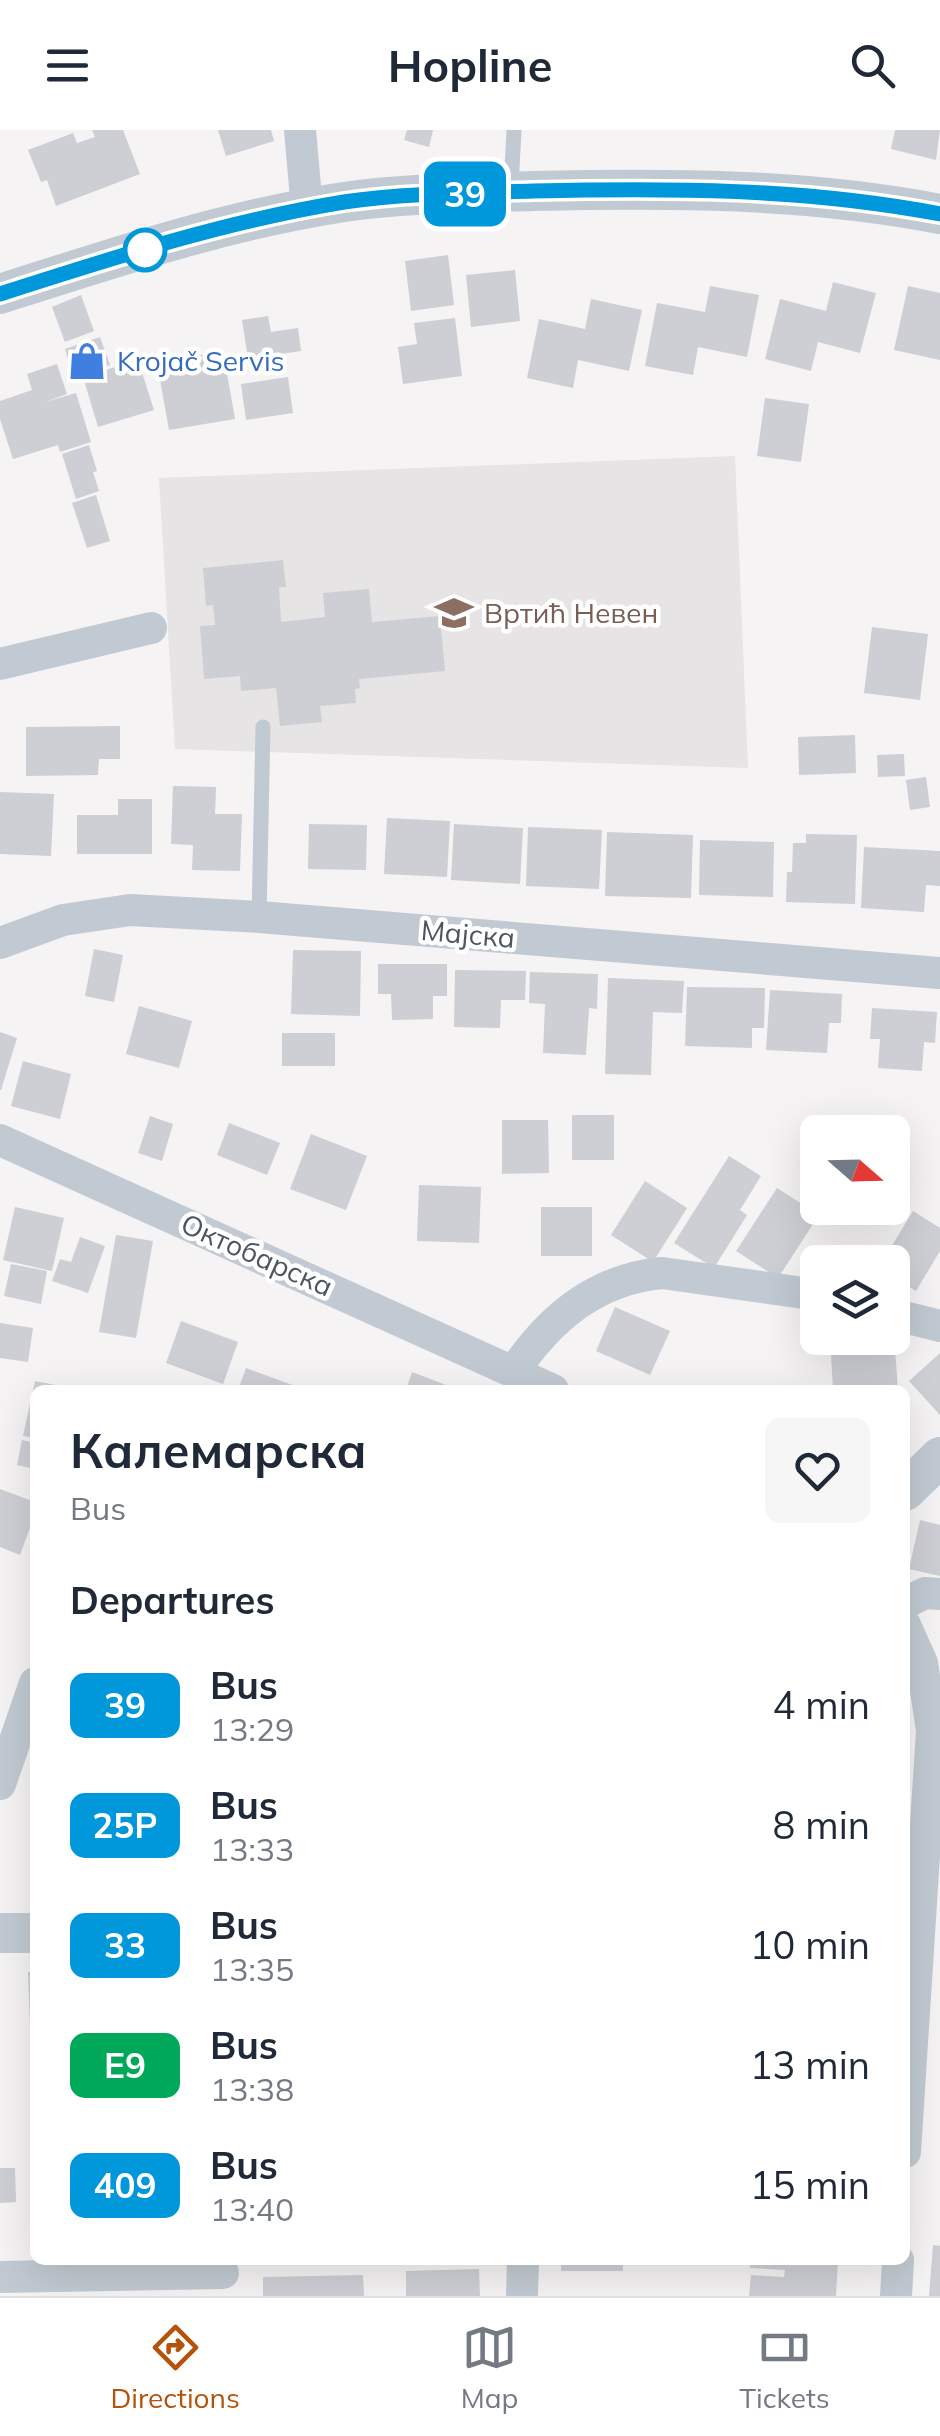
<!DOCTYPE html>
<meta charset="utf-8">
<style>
:root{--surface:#fff;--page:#f6f6f7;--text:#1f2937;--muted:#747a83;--line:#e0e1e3;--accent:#b45309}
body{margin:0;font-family:Mulish,sans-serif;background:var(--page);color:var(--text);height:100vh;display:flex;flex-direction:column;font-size:38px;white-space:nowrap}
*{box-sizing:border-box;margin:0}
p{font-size:32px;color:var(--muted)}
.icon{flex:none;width:55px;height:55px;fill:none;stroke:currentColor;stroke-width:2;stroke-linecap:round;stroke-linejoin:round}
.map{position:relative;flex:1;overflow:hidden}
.drawer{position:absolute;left:30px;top:1255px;width:880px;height:880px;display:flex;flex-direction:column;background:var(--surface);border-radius:15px;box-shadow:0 10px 40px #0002}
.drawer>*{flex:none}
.badge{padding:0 20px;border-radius:15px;font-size:35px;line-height:65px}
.needle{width:65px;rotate:110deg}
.controls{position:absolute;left:800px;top:985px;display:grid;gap:20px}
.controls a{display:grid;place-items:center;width:110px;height:110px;border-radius:15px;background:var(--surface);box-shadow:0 10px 40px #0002;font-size:50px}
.map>.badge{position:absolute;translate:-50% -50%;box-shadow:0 0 0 5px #fff}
h2{padding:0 40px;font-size:38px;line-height:90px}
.round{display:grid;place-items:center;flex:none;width:105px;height:105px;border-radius:15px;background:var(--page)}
.headline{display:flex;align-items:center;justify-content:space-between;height:170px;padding:0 40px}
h1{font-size:48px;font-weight:700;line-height:75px}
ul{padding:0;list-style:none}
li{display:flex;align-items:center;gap:30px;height:120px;padding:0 40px}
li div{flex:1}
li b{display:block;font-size:38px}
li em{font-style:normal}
li .badge{min-width:110px;font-weight:700;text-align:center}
header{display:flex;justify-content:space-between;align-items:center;height:130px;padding:0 40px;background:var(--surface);font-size:45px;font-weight:700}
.menu{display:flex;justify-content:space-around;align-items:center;height:140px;border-top:2px solid var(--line);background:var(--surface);font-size:28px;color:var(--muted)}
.menu a{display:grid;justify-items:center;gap:5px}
.menu .active{color:var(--accent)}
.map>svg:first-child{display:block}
</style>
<header><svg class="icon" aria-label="menu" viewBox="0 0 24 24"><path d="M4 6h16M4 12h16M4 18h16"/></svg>Hopline<svg class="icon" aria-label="search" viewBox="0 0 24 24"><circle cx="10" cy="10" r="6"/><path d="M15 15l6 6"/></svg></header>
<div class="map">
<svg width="940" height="2166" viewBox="0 0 940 2166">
<rect width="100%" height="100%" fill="#f5f3f3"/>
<path fill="#e6e4e5" d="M735,326L748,638L175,619L159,348Z"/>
<g fill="#cdcfd5">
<path d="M92,0H123L140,44L56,76L47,50L41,52L28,20L73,3L77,13L95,7Z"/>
<path d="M218,0H271L274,11L226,26Z"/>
<path d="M407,0H433L429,17L404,10Z"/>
<path d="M895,0H940L936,30L891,19Z"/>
<path d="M448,125L454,175L411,181L405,131Z"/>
<path d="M515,140L520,191L471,197L466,145Z"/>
<path d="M833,152L876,163L860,223L818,212L811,241L765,229L780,169L826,181Z"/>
<path d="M710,156L759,165L747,227L698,217L693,245L645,236L657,173L705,182Z"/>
<path d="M908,156L940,163V230L894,220Z"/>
<path d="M81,165L94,201L65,212L52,177Z"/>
<path d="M591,169L642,180L629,241L578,230L573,258L527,248L539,189L585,199Z"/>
<path d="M268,186L271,202L298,198L301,221L248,229L242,190Z"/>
<path d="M455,188L462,246L403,254L398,217L417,214L414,193Z"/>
<path d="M100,207L110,235L74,247L65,219Z"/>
<path d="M223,221L235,289L169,300L157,233Z"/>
<path d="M138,230L154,280L98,297L83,247Z"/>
<path d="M57,234L67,264L45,272L76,263L91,312L60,322L58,315L13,329L0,289V271L32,260L27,244Z"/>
<path d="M288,247L293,283L246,290L241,254Z"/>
<path d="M765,268L809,274L801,332L757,326Z"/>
<path d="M89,315L97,341L93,342L99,361L76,369L62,324Z"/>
<path d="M96,365L110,411L87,418L72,373Z"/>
<path d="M283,430L286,457H279L281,492L325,487L323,463L369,459L372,492L440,486L445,541L359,549L360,558L355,559L356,573L320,576L322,592L280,596L276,558L241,561L240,546L204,549L200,496L215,495L213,475L206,476L203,438Z"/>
<path d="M872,497L928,504L920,570L864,563Z"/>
<path d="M120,596V629H99L98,645L26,646V597Z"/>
<path d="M855,605L856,643L799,645L798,607Z"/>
<path d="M904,624L905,646L878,647L877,625Z"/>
<path d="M926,647L930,677L910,680L906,650Z"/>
<path d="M173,656L216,657L215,684H242L240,741L192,740L193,715L171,714Z"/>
<path d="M0,662L54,664L51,726L0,724Z"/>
<path d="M118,669H152V724H77V685H118Z"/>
<path d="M387,688L450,691L447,747L384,744Z"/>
<path d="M309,694L367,695L366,740L308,739Z"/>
<path d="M454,694L523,698L520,754L451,750Z"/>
<path d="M528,697L602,700L599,759L526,756Z"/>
<path d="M607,702L693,705L691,768L605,766Z"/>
<path d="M806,704L857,705L855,774L786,772L787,742H792L793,713H806Z"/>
<path d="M700,710L774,712L773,767L699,765Z"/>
<path d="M864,717L940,721V756L926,755L924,782L861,778Z"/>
<path d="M94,819L123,825L114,872L85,866Z"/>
<path d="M293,820L361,821L360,886L291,884Z"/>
<path d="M378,834H447V866H433V889L392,890L391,864H378Z"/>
<path d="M455,840L526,841L525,870H501L500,898L454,897Z"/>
<path d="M530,842L598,844L597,879L589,878L586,925L543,923L545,874L529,873Z"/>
<path d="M608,848L684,851L682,883L653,882L651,945L605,944Z"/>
<path d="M687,857L765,858L764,898H752V918L685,916Z"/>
<path d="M770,860L842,864L841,893H829L827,923L766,920Z"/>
<path d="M139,876L192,891L179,938L126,924Z"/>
<path d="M872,878L937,882L935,913L924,912L922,941L878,938L880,909H870Z"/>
<path d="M0,902L17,908L1,960H0Z"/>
<rect x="282" y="903" width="53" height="33"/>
<path d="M23,931L71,944L60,989L11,976Z"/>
<rect x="572" y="985" width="42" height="45"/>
<path d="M150,986L173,994L162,1031L138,1023Z"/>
<path d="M502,990H548L549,1043L502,1044Z"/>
<path d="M229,993L280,1013L267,1045L217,1025Z"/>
<path d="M311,1004L367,1026L346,1080L290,1059Z"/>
<path d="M729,1026L761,1046L740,1080L747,1085L714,1138L674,1113Z"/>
<path d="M645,1051L687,1078L653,1132L611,1105Z"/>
<path d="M419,1055L481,1057L479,1113L417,1111Z"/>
<path d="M777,1058L819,1085L778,1148L736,1121Z"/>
<path d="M15,1077L64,1088L52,1141L3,1130Z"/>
<rect x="541" y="1077" width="51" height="49"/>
<path d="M913,1081L940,1098V1121L916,1161L892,1147V1132H882Z"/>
<path d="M116,1105L153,1111L136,1208L99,1202Z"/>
<path d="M80,1107L105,1116L88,1163L52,1151L60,1129L71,1132Z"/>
<path d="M11,1134L47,1141L41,1174L4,1166Z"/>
<path d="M615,1177L670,1201L650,1245L596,1221Z"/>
<path d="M181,1191L238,1212L223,1254L166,1233Z"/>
<path d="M0,1193L33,1198L28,1232L0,1228Z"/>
<path d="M895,1219L898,1260H833L831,1224Z"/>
<path d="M940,1223V1285L909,1251Z"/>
<path d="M246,1238L298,1257L297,1260H238Z"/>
<path d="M412,1242L446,1255L444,1260H406Z"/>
<path d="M35,1251L71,1258L35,1260V1308L23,1306Z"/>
<path d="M22,1310L35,1313V1339L17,1335Z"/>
<path d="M0,1359L35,1372V1384L20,1425L0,1417Z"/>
<path d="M920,1390L940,1395V1446L909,1439Z"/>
<path d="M28,1842H35V1896H30Z"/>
<path d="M0,2038H15L16,2072L0,2073Z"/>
<path d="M933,2115L940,2116V2166H929Z"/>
<rect x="561" y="2130" width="62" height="11"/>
<path d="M751,2130H838L836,2166H749L751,2145L784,2147L785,2140L750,2138Z"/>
<path d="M479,2139L480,2166H406V2141Z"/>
<path d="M363,2145L364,2166H263V2147Z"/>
</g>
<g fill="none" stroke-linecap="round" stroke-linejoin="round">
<g stroke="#c1cad2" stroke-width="15">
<path d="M511,58L514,0"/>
<path d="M259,787L263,597"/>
</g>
<g stroke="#c1cad2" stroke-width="32">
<path d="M300,0L307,79"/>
<path d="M0,534L151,498"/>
<path d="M0,813L63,790L130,780L259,787L940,843"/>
<path d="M0,1010L553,1260"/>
<path d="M892,1184L940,1196"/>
<path d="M514,1241C550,1188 596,1149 662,1143L818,1165"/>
<path d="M905,1473L925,1463L940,1464"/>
<path d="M905,1495L922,1533L932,1601L905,2022"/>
<path d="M0,1654L35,1553"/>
<path d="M0,2147L223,2143"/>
<path d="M522,2166L523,2130"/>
<path d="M896,2166L898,2130"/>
</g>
<g stroke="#c1cad2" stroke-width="40">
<path d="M0,164C112,128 227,90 344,72C405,63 470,63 533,61C669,58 805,58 940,84"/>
<path d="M905,1361L940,1327"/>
<path d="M0,1803H35"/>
</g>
</g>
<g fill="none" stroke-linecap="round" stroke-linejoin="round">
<g stroke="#fff" stroke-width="22">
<path id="line" d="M0,164C112,128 227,91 344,72C405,63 471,63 533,61C669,58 805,58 940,84"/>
</g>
<use href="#line" stroke="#0098da" stroke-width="15"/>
</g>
<defs>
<g id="shop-bare" transform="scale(3)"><path d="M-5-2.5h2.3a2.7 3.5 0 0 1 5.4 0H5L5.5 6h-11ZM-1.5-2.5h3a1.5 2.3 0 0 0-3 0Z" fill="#3f7fe0" stroke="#fff" stroke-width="2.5" paint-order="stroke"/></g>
<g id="school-bare" transform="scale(3)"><path d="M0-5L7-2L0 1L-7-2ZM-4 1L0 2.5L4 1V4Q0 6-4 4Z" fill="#8d6e63" stroke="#fff" stroke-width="2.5" paint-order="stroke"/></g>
</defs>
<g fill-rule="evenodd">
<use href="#shop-bare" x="87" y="231"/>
<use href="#school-bare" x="454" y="483"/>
</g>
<circle fill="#fff" stroke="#0098da" stroke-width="5" cx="145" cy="120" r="20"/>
<g text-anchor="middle" stroke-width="9" stroke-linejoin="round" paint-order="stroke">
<g font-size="28" fill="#366cbe" stroke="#fff" text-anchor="start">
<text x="117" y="241">Krojač Servis</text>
</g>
<g font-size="28" fill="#785e54" stroke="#fff" text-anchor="start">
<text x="484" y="493">Вртић Невен</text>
</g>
<g font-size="28" fill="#4a5661" stroke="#fff">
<text transform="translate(468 804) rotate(5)" y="10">Мајска</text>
<text transform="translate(257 1125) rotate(24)" y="10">Октобарска</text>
</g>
</g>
</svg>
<div class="controls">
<a><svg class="needle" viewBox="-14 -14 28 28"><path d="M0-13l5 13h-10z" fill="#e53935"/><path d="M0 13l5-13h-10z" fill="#747a83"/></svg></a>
<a><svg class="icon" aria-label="layers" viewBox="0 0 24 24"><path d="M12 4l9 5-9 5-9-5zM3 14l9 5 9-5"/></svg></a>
</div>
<b class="badge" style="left:465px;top:64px;background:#0098da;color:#fff">39</b>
<section class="drawer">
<div class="headline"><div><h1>Калемарска</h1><p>Bus</p></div><a class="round"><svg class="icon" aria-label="heart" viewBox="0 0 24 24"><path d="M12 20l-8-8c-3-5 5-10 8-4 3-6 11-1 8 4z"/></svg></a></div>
<h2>Departures</h2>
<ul>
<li><span class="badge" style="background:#0098da;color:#fff">39</span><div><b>Bus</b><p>13:29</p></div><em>4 min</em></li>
<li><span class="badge" style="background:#0098da;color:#fff">25P</span><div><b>Bus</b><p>13:33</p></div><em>8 min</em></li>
<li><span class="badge" style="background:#0098da;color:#fff">33</span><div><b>Bus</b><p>13:35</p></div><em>10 min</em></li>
<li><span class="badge" style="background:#00a859;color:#fff">E9</span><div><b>Bus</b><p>13:38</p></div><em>13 min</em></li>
<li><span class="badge" style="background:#0098da;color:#fff">409</span><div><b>Bus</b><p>13:40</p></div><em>15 min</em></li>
</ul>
</section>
</div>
<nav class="menu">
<a class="active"><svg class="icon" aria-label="directions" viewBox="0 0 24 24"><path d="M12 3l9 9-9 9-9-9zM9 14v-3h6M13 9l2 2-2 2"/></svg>Directions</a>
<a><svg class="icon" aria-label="map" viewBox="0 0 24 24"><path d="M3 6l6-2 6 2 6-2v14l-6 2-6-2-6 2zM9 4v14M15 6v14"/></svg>Map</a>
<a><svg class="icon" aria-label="tickets" viewBox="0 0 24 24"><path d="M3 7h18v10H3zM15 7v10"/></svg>Tickets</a>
</nav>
